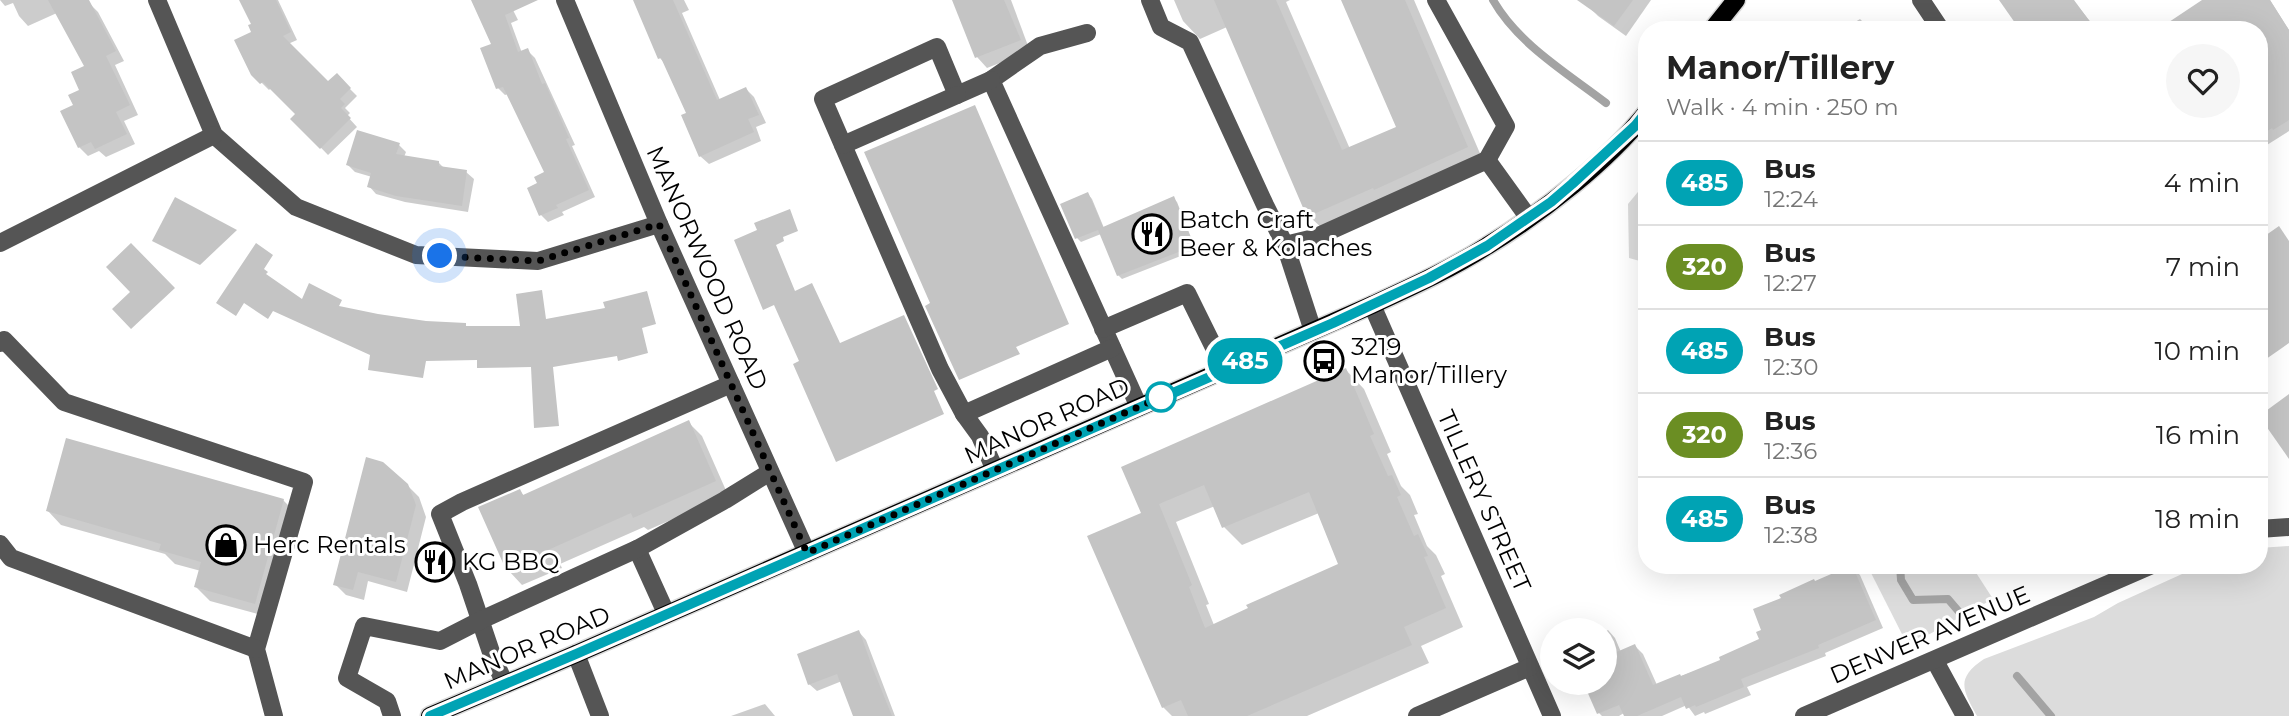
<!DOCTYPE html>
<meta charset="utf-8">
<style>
:root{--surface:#fff;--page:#f6f6f6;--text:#222;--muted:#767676;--line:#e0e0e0}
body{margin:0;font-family:Montserrat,sans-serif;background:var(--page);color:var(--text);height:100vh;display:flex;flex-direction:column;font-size:26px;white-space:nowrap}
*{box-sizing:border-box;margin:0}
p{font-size:23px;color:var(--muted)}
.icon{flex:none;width:38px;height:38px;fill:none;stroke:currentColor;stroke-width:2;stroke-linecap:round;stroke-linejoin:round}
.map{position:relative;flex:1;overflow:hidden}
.drawer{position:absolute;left:1638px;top:21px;width:630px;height:553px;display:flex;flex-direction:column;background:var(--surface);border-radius:28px;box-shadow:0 7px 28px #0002}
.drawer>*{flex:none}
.badge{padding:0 14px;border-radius:23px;font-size:24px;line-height:46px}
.controls{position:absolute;left:1540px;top:618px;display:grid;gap:14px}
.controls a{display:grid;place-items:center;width:77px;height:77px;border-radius:50%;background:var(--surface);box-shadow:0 7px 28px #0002;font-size:35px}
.you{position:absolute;width:35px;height:35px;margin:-18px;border:5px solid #fff;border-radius:50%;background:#1a73e8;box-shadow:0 0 0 10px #1a73e833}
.map>.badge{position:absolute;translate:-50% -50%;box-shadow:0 0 0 4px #fff}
.round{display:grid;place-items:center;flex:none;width:74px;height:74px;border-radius:37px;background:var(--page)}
.overview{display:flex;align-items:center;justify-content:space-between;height:119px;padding:0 28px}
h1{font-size:33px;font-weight:700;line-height:52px}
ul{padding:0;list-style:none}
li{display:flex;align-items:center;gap:21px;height:84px;padding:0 28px;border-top:2px solid var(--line)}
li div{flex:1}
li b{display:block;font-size:26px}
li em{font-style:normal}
li .badge{min-width:77px;font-weight:700;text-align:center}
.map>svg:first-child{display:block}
</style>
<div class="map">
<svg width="2289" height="716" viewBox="0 0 2289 716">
<rect width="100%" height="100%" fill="#fff"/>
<g fill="#dcdcdc">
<path d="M1647,181V263L1629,258L1628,204Z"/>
<path d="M2289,546V716H1977C1962,689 1956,678 1984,659L2094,617L2118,603L2202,565H2259V548Z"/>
<path d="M1867,565H1971L1993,599L1908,646Z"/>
</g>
<g fill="#0003" fill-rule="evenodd">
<path d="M0,0H64L68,8L28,26L19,16L13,3L5,6Z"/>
<path d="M241,0H278L297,40L288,44L328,84L337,76L357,96L345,108L350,113L347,116L357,127L328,155L293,119L298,114L271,88L269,90L253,74V25Z"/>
<path d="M473,0H508L518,20L511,23L522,53L527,50L535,58L575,145L572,146L595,197L562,212L564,215L548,222L541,215L539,184L546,173L508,94L505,95L498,88L494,45Z"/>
<path d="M635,0H684L689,10L682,13L720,100L746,89L754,97L766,123L756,127L761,141L709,164L700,156L688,114L666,65L660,58Z"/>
<path d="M954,0H1011L1030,51L987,68L977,57Z"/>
<path d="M1174,0H1290L1286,2L1350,149L1398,127L1343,0H1414L1485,165L1327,233L1309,216L1227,27L1200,39L1183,21Z"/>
<path d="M1591,0H1651L1626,36L1598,16L1587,5Z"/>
<path d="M2002,0H2073L2097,30H2025Z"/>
<path d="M2205,0H2270L2289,30V131L2259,150V30Z"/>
<path d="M89,3L98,12L124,61L115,65L138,115L124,121L135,144L106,157L99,151L88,156L79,147L75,106L82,90L86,67Z"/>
<path d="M1860,19L1871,30H1842Z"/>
<path d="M399,145L406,152L404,157L439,163L445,169L466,172L474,179L468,212L405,202L376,194L369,186L372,177L355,172L348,165Z"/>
<path d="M1088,194L1092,199L1104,228L1173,198L1177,202L1196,250L1122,279L1118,275L1101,234L1081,242L1077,238Z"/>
<path d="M1346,370L1364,389L1391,452L1387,454L1401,486L1410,495L1418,514L1414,515L1427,546L1436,555L1445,574L1441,576L1463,627L1421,646L1429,663L1307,716H1172L1163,707L1143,513ZM1215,506L1224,527L1242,545L1319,513L1341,564L1214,625L1206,605L1209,604L1176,522Z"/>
<path d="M689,423L702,436L728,495L648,530L644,527L560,564L562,568L522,585L509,571L520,491L524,496Z"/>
<path d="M407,485L419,497L426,517L407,592L368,581L364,600L346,595L335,584Z"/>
<path d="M283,500L297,514L269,617L210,601L196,587L201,571L175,564L165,554L61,525L48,511Z"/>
<path d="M1852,567L1860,575L1883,628L1825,653L1826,656L1747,687L1751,695L1705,714L1704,712L1695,716L1687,705L1662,716H1626L1624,713L1619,716H1602L1599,713L1586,682H1605V632L1608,630L1615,638L1621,652L1635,646L1643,654L1657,685L1722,661L1761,640L1815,583Z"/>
<path d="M859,632L866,640L895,716H855L842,681L817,691L809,684Z"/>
<path d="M765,704L775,716H731Z"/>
</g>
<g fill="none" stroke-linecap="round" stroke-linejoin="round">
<g stroke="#a3a3a3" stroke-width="8">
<path d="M1493,0C1518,44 1567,73 1606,103"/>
<path d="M1900,565L1901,580L1913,600L1948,599L1960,613"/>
<path d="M2017,676L2051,716"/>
</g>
</g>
<g fill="#c4c4c4" fill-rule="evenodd">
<path d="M48,0H89L116,51L106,56L130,105L116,112L127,134L95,149L91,142L78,148L60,111L73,105L68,95L79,90L71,72L84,66Z"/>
<path d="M239,0H276L291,32L283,36L328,81L337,73L351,88L340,99L345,104L341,108L351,118L320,149L290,119L295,114L263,82L260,84L251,75L234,40L251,32L248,25L251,24Z"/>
<path d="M471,0H538L505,15L518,52L528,48L542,84L545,83L569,138L566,139L589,190L556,205L558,208L539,216L527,188L537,183L534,177L544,172L503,87L496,89L480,48L491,44Z"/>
<path d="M633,0H673L717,100L746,87L759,115L748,119L754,132L699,157L681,115L686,113L661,58L658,59Z"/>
<path d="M952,0H1004L1021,40L975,58Z"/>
<path d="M1214,0H1276L1342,150L1396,127L1341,0H1405L1468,147L1374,190L1373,188L1307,217Z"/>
<path d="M1577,0H1633L1614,26Z"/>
<path d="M1999,0H2074L2096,30H2020Z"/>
<path d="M2202,0H2270L2289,30V120L2273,130L2272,128L2259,136V30H2157Z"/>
<path d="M975,105L1069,324L1016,347L1020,354L959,380L925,306L930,303L864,152Z"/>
<path d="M357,130L400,143L396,154L439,161V166L467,170L462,206L396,196L367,187L371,173L346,165Z"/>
<path d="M1088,192L1103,227L1174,196L1194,246L1117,276L1098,230L1075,239L1060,204Z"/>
<path d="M175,197L237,230L200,265L152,241Z"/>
<path d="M790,209L798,231L783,237L784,241L776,245L795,291L812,283L840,343L904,315L938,389L934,391L944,414L836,462L793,364L799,361L774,305L763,310L734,240L757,230L754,223Z"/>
<path d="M2279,226L2289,241V343L2259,364V240Z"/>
<path d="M131,243L175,288L131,329L112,309L130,292L106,267Z"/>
<path d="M256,243L273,255L264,269L268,272L266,274L302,299L309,283L342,300L339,306L378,314L426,321L466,323V326H520L516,294L542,290L546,319L605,308L603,302L647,291L656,324L642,328L648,353L618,361L617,356L553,367L559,426L534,428L531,367L477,368V360L426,361L423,378L368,370L370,355L273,311L268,319L244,303L236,316L216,303Z"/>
<path d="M1346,368L1374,434L1370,436L1388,476L1392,475L1401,495L1397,497L1414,536L1418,534L1428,556L1424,557L1446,608L1404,627L1412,645L1247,716H1188L1181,700L1162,708L1087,536L1141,513L1121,467ZM1204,485L1222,528L1309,492L1338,564L1246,605L1248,608L1205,628L1189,587L1192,585L1159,504Z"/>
<path d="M2289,394V459L2259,416Z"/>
<path d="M689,420L716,481L633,518L631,513L548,550L549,554L507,572L478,507L520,489L523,495Z"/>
<path d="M66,438L284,499L255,604L194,587L201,562L159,550L161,544L46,511Z"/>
<path d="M366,457L383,462L408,484L416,505L396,582L358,572L353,590L333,585Z"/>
<path d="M1852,565L1876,620L1818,645L1819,648L1741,679L1744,687L1696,707L1695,705L1686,709L1681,697L1637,716H1624L1619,705L1597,714L1583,682H1605V657L1635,644L1653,685L1680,674L1681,676L1720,660L1719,657L1759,639L1756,632L1761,630L1753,609L1781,598L1779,595L1814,579L1815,581Z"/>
<path d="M859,630L873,669L892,716H853L837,674L808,685L797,654Z"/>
</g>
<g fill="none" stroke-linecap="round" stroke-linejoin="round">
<g stroke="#dbdbdb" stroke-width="21">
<g id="major">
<path d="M1712,30L1736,0"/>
<path d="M430,716L576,654L1372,305C1411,287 1451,269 1487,246C1543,212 1606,163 1647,112"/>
</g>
</g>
<g stroke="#555" stroke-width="18">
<path d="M157,0L214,135L296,207L416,255L538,261L659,224"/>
<path d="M565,0L659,224L807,553"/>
<path d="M1150,0L1161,27L1190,42L1265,205L1285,245L1313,331"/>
<path d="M1436,0L1506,126L1487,160"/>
<path d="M1921,0L1941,30"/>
<path d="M1087,33L1040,46L991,80L1139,407"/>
<path d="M991,80L957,95L937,47L823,99L940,369L964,414L980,436L995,470"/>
<path d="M843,145L957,95"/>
<path d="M0,243L214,135"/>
<path d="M1285,245L1314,238L1487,160L1528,217"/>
<path d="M1372,305L1552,716"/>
<path d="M1103,329L1187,293L1225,370"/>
<path d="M0,343L4,340L64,402L304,482L256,649L274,716"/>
<path d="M964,414L1112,348"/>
<path d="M2259,529L2289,527"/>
<path d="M0,544L11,558L256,649"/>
<path d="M637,549L666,613"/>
<path d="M576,654L600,716"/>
<path d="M1935,661L1965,716"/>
<path d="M505,684L493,658L468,584L440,514L462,502L731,384"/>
<path d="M392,716L387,701L347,678L364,626L440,641L481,620L637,549L725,500L770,472"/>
<path d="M1417,716L1530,667"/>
<path d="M1804,716L2152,565"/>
</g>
<use href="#major" stroke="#000" stroke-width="18"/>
</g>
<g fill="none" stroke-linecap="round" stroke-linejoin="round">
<g stroke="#fff" stroke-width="16">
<path id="line" d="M430,716L576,654L1333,323L1429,278L1487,246L1551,202L1572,184L1635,126L1647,111"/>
</g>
<use href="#line" stroke="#00a3b4" stroke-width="10"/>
<path stroke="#000" stroke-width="7" stroke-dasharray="0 12.6" d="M440,256L538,261L659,224L807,553L1161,397"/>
</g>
<defs>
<g id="restaurant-ring" transform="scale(2.0125)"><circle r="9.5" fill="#fff" stroke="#000" stroke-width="1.5"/><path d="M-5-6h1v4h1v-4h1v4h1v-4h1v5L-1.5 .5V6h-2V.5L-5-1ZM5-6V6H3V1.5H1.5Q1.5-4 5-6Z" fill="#000"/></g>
<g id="bus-ring" transform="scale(2.0125)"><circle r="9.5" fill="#fff" stroke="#000" stroke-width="1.5"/><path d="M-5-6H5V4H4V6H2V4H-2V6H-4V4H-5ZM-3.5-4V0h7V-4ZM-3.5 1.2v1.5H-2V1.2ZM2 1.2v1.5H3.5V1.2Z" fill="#000"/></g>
<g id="shop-ring" transform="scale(2.0125)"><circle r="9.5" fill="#fff" stroke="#000" stroke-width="1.5"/><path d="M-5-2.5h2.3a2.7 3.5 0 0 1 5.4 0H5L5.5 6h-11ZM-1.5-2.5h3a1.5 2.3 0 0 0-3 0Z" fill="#000"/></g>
</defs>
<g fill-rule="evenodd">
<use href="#restaurant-ring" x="1152" y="234"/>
<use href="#bus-ring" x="1324" y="361"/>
<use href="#shop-ring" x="226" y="545"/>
<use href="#restaurant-ring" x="435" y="562"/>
</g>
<circle fill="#fff" stroke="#00a3b4" stroke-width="3.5" cx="1161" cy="397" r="14"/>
<g text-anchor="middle" stroke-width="6" stroke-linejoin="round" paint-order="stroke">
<g font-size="24" fill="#000" stroke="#fff" text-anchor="start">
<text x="1179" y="228">Batch Craft<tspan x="1179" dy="28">Beer &amp; Kolaches</tspan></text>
<text x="1351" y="355">3219<tspan x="1351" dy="28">Manor/Tillery</tspan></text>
<text x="253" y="553">Herc Rentals</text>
<text x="462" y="570">KG BBQ</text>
</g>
<g font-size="24" fill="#000" stroke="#fff">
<text transform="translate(707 268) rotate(66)" y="8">MANORWOOD ROAD</text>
<text transform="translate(1047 421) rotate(-24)" y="8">MANOR ROAD</text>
<text transform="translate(1484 501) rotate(66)" y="8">TILLERY STREET</text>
<text transform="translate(1930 635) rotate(-23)" y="8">DENVER AVENUE</text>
<text transform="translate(527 648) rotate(-23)" y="8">MANOR ROAD</text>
</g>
</g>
</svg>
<div class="controls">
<a><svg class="icon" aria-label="layers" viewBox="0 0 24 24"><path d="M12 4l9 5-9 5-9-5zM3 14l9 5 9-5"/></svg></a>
</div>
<div class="you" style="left:440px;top:256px"></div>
<b class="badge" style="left:1245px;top:361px;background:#00a3b4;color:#fff">485</b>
<section class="drawer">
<div class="overview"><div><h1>Manor/Tillery</h1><p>Walk · 4 min · 250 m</p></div><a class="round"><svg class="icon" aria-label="heart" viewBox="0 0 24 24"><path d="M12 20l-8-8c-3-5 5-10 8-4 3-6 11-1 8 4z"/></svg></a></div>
<ul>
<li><span class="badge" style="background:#00a3b4;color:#fff">485</span><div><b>Bus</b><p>12:24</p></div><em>4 min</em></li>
<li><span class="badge" style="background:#6b8e23;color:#fff">320</span><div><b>Bus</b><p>12:27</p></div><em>7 min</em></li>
<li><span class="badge" style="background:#00a3b4;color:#fff">485</span><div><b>Bus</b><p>12:30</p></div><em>10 min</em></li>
<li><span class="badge" style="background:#6b8e23;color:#fff">320</span><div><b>Bus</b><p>12:36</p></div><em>16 min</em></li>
<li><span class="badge" style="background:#00a3b4;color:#fff">485</span><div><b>Bus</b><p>12:38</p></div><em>18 min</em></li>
</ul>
</section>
</div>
